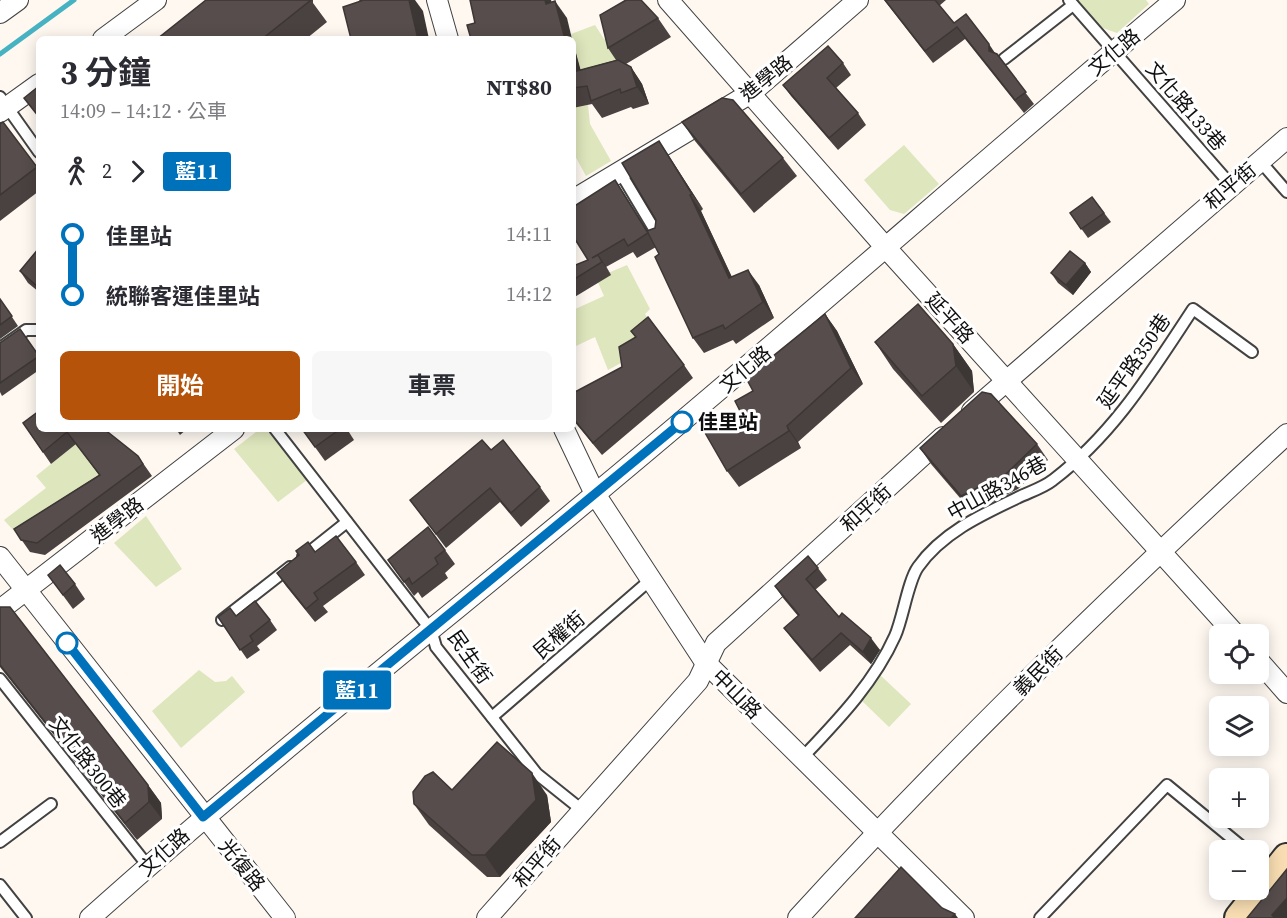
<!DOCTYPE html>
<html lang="zh-TW">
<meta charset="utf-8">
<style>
:root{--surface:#fff;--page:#f7f7f7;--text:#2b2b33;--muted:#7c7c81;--accent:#b45309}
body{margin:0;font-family:"Source Serif 4","Noto Sans TC",serif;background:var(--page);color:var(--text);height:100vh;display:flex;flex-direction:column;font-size:22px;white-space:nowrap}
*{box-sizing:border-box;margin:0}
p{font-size:20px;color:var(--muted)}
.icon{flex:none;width:33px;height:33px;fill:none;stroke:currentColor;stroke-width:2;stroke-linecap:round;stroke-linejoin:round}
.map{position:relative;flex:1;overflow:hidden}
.drawer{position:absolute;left:36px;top:36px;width:540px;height:396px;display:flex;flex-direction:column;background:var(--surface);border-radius:9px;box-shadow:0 3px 15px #0003}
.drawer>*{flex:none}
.badge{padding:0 12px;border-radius:4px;font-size:21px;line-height:39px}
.tools{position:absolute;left:1209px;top:624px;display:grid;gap:12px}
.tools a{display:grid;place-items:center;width:60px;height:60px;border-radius:9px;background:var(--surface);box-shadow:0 3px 15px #0003;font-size:30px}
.map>.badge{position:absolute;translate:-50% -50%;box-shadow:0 0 0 3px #fff}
.legs{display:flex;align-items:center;gap:9px;height:66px;padding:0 24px;font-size:20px}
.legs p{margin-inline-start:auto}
.overview{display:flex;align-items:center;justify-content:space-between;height:102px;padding:0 24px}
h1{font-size:33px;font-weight:700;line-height:45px}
.action{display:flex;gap:12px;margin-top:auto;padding:12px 24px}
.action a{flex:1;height:69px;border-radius:9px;background:var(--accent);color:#fff;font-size:24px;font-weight:700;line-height:69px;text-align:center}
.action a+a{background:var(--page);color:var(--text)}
ul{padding:0 24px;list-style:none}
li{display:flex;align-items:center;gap:21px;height:60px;font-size:22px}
li i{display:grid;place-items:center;width:9px;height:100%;margin:0 8px;background:currentColor}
li i::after{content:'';width:15px;height:15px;margin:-8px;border:4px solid;border-radius:50%;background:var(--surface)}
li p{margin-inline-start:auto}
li:first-child i{background:linear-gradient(#0000 50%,currentColor 0)}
li:last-child i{background:linear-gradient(currentColor 50%,#0000 0)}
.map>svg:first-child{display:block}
</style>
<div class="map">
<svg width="1287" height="918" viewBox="0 0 1287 918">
<rect width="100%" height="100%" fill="#fef8f1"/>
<g fill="#dee6bd">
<path d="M1078,0H1146L1149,4L1117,33L1103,28Z"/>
<path d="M595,25L604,39L613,34L624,78L585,88L571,34Z"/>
<path d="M588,105L590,124L611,161L586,176L573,152V108Z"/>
<path d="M904,145L939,184L904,214L890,210L864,180Z"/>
<path d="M627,265L650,309L645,314L656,330L645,350L608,370L595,337L576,346L573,340V310L604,296L596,278Z"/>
<path d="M260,429H266L307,480L278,502L234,449Z"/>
<path d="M76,444L118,500L23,541L4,520L46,488L36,476Z"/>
<path d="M146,516L182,569L156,587L114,543Z"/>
<path d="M199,670L215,682L226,681L232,676L245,692L181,748L152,711Z"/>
<path d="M879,674L911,704L889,727L860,699Z"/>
</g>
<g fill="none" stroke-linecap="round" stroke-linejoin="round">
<path stroke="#47b3c2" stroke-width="5" d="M0,54L74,0"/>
<g stroke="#424242" stroke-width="14">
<g id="lane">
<path d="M1069,0L1231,185"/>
<path d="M1004,59L1073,5"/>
<path d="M0,97L39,152"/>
<path d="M1260,161L1287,192"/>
<path d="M620,172L660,239"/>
<path d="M0,348L26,330H39"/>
<path d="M275,429L431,630L436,647L537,774L582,810"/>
<path d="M303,557L347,522"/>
<path d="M222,620L290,567"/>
<path d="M0,679L148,866"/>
<path d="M492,717L649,581"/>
<path d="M802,758C837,721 874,683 895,636C903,618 908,581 918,567C942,533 981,515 1017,498C1029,492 1043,488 1053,480C1114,434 1152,371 1193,309L1252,352"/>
<path d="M0,842L51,804"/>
<path d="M1258,861L1274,874"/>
<path d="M0,885L26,918"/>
<path d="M1040,918L1167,785L1246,850"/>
</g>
</g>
<g stroke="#424242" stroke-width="22">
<g id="street">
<path d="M437,0L448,39"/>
<path d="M668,0L887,249L1235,634"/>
<path d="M0,13L18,0"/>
<path d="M103,39L156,0"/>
<path d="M0,112L39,84"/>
<path d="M573,200L751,93L858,0"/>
<path d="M972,411L1287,138"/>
<path d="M564,429L595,494L705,662L964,918"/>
<path d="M0,557L285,918"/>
<path d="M0,610L234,429"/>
<path d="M1258,660L1287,693"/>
<path d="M90,918C255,770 429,633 599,491C793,330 982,162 1175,0"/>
<path d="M487,918L698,681L716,643L943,437"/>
<path d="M798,918C952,749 1118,589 1287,434"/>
</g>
</g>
<g stroke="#313131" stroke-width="32">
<path id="secondary" d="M1239,918L1287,858"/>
</g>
<use href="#lane" stroke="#fff" stroke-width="10"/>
<use href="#street" stroke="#fff" stroke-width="20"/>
<use href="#secondary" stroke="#f8ddb2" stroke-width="28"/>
</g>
<g fill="#4a4241">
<path d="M206,0H313V3L327,22L306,39H157Z"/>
<path d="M884,0H946L939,6L954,23L996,54L1034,104L1024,113L965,39L933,63Z"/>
<path d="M658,18L671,37L626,64L631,67L642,84L649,104L633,109L631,107L602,118L592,104L573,108V42L580,70L616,60L608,48Z"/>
<path d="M843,63L851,75L836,88L858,113L866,125L838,150L791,96L783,85Z"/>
<path d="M3,122L39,170V191L0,221V124Z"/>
<path d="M682,122L783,158L797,176L754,213L695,141Z"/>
<path d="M659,141L703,209L701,211L732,277L759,285L774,318L736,344L733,340L704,353L693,338L656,247L637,258L633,252L606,267L611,275L573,298V266L588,260L623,192L647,231L655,228Z"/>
<path d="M1092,197L1111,222L1088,238L1070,213Z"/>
<path d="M39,248V292L28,283L20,271Z"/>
<path d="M1085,263L1091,272L1073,295L1058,283L1051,273Z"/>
<path d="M0,299L18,326L0,339Z"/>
<path d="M825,314L837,331L863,384L798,442L801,448L739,487L727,471L717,428L741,413L753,391Z"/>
<path d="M631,331L684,365L693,378L602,455L573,420V393L622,367L636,338Z"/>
<path d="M875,342L953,344L972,371L974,392L941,423L893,369Z"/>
<path d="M0,343L39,355V370L2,396L0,392Z"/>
<path d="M23,423L104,429L138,456L152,476L45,555L30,552L14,529L99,475L76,444L51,464Z"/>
<path d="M176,429H187L180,435Z"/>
<path d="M302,429H347L354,440L325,461Z"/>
<path d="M1037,444L1048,460L1018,489L972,512L931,464L920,448Z"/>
<path d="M491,450L540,487L550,501L521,527L500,502L446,548L410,500Z"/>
<path d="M445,550L455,564L445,573L448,578L422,598L418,592L414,596L388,560Z"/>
<path d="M315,552L356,562L365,575L323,606L328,612L315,622L286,586L277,573Z"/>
<path d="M818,568L827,580L815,590L839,617L880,650L871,664L850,645L820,672L793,640L784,628L798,616L783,598L775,586Z"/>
<path d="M48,575L75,584L85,599L73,609Z"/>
<path d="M0,607L148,785L161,803L162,819L137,840L0,667Z"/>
<path d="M236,616L270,620L277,630L257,646L260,650L247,659L218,617Z"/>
<path d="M452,790L547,795L551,822L500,877H487L429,825L414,804Z"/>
</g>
<g fill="#3c3635">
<path d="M407,0H415L423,11L429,39H418Z"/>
<path d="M545,0H551L558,20L546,4Z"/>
<path d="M555,1L567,18L572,39H565Z"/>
<path d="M573,42L585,86L573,70Z"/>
<path d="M989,44L997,56L989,51Z"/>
<path d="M631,67L642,84L649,104L637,87Z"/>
<path d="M659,141L669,156L703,209L692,194Z"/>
<path d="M615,180L623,192L657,246L648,233Z"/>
<path d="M690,195L701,211L739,293L729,278Z"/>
<path d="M598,255L607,268L611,275L602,262Z"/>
<path d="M1085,263L1091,272L1073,295L1066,285Z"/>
<path d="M748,270L759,285L774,318L763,302Z"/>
<path d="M825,314L837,331L863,384L851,368Z"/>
<path d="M953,344L972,371L974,392L956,366Z"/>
<path d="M787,426L798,442L801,448L789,431Z"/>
<path d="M871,638L880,650L871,664L863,652Z"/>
<path d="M532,773L547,795L551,822L500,877L485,855Z"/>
<path d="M148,785L161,803L162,819L149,802Z"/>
<path d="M1287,898V918H1274L1272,915Z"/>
<path d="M955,914L958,918H951Z"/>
</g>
<g fill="#564d4c" stroke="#3c3635" stroke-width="1.5">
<path d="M206,0H311L262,39H157Z"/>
<path d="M360,0H409L418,39H351L343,7L361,1Z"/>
<path d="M470,0H545L546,4L555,1L565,39H471L467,25L475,23Z"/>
<path d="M626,0H641L658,18L608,48L600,15Z"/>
<path d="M885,0H935L954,23L966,14L989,44V51L997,54L1026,92L1015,100L957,27L925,51Z"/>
<path d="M828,46L843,63L827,78L858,113L829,138L783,85Z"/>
<path d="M618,60L631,67L637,87L621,93L620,89L591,101L587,86L573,88V70V72Z"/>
<path d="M39,86V117L24,98Z"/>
<path d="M722,98L733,100L783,158L741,194L682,122Z"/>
<path d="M3,122L37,167L0,195V124Z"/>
<path d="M659,141L692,194L690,195L729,278L748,270L763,302L725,329L723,325L693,338L655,257L659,254L647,231L655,228L656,220L622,163Z"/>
<path d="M615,180L648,233L628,246L624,239L592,258L598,255L602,262L573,280V266L588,260L573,236V207Z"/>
<path d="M1092,197L1104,213L1081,229L1070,213Z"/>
<path d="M39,248V286L38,287L20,271Z"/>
<path d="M1070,251L1085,263L1066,285L1051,273Z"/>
<path d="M0,299L12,316L0,325Z"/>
<path d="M918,304L953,344L956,366L922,396L875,342Z"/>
<path d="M825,314L851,368L787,426L789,431L727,471L704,431L715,424L717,428L741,413L735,401L753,391L746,378Z"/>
<path d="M648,317L684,365L593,443L573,418V393L622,367L619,347L636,337L631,331Z"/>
<path d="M20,329L39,356L0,383V343Z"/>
<path d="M982,392L991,394L1037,444L1006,474L961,496L920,448Z"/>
<path d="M39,411V429H104L138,456L143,464L37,543L21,540L14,529L100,475L67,432L43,452L23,423Z"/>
<path d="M302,429H340L315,447Z"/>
<path d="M482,440L491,450L503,440L540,487L511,513L490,488L436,534L410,500Z"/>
<path d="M428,527L445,550L435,558L438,564L412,584L409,578L404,582L388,560Z"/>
<path d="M336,536L356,562L314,593L318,599L306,609L277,573L299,555L296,551L308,542L315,552Z"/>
<path d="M808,556L818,568L806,579L839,617L842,613L871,638L863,652L841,633L812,660L784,628L799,615L775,586Z"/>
<path d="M60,565L75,584L63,595L48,575Z"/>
<path d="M255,601L270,620L250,636L253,641L240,650L218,617L230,608L236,616Z"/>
<path d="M0,607H10L148,785L149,802L125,823L0,665Z"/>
<path d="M497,742L532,773L536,800L485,855H472L414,804L413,792L425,776L433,772L452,790Z"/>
<path d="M901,867L942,908L955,914L951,918H855Z"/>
<path d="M1287,869V898L1272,915L1275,918H1247Z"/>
</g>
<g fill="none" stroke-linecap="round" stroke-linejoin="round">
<g stroke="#fff" stroke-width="14">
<path id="line-1" d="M67,643L203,817L682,422"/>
</g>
<use href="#line-1" stroke="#0072bc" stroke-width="9"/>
</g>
<g fill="#fff" stroke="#0072bc" stroke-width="3">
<circle cx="682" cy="422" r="10"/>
<circle cx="67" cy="643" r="10"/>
</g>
<g text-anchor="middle" stroke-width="6" stroke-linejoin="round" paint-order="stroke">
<g font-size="20" fill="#0f0f0f" stroke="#fff">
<text transform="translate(1114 52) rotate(-40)" y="7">文化路</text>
<text transform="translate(766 78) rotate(-39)" y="7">進學路</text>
<text transform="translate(1186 106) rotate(49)" y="7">文化路133巷</text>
<text transform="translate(1230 186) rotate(-40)" y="7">和平街</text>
<text transform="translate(950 318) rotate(48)" y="7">延平路</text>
<text transform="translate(1134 361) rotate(-55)" y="7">延平路350巷</text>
<text transform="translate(745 369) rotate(-40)" y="7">文化路</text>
<text transform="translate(997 488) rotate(-29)" y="7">中山路346巷</text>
<text transform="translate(866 508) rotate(-42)" y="7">和平街</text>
<text transform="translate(117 520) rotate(-38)" y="7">進學路</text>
<text transform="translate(559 635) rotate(-41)" y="7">民權街</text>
<text transform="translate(470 657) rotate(55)" y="7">民生街</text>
<text transform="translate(1038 671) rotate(-45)" y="7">義民街</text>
<text transform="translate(737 694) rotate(45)" y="7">中山路</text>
<text transform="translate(88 762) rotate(52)" y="7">文化路300巷</text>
<text transform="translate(164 852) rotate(-42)" y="7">文化路</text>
<text transform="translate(537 862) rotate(-49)" y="7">和平街</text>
<text transform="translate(242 865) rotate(51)" y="7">光復路</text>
</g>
<g font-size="20" font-weight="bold" fill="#0f0f0f" stroke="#fff" text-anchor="start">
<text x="698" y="429">佳里站</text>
</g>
</g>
</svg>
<div class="tools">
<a><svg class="icon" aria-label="locate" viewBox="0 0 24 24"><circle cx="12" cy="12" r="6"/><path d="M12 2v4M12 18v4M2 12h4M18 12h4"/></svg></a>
<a><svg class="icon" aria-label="layers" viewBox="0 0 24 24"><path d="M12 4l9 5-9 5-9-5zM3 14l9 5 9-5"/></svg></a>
<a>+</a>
<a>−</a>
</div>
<b class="badge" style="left:357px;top:690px;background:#0072bc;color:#fff">藍11</b>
<section class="drawer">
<div class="overview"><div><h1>3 分鐘</h1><p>14:09 – 14:12 · 公車</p></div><b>NT$80</b></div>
<div class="legs"><svg class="icon" aria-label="walk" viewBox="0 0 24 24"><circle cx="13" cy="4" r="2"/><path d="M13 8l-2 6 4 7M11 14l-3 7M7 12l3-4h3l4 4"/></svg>2<svg class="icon" aria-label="forward" viewBox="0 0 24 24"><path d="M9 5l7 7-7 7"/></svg><b class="badge" style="background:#0072bc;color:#fff">藍11</b></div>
<ul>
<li><i style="color:#0072bc"></i><b>佳里站</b><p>14:11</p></li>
<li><i style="color:#0072bc"></i><b>統聯客運佳里站</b><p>14:12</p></li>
</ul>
<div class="action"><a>開始</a><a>車票</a></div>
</section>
</div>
